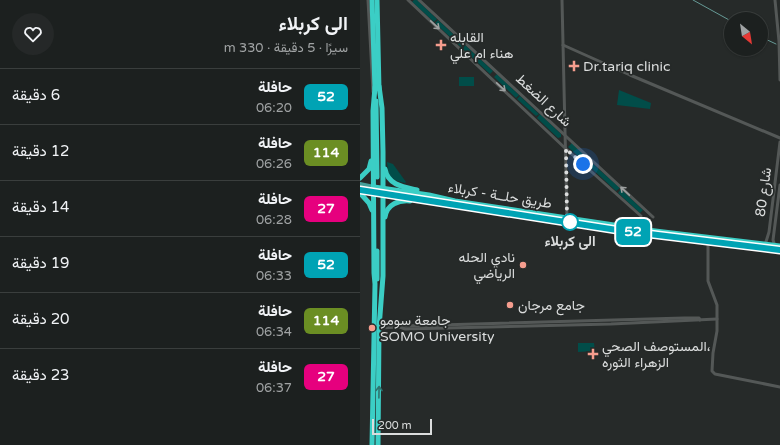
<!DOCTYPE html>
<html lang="ar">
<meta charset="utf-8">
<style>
:root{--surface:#1c201f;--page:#252828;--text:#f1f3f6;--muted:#a0a3a4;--line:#3a3e3d}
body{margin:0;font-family:"Varela Round",Vazirmatn,sans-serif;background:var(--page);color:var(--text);direction:rtl;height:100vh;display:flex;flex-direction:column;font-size:15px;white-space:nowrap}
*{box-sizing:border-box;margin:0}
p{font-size:13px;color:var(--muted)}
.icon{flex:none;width:22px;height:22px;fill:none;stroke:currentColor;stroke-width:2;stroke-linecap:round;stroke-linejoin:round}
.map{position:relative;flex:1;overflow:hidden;direction:ltr}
.drawer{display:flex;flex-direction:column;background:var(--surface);width:360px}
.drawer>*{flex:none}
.badge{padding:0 8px;border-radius:6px;font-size:14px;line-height:26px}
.needle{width:26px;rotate:150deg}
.tools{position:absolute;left:364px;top:12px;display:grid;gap:8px}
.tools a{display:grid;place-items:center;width:44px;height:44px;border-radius:50%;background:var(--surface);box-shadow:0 1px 3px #0004,0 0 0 1px var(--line);font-size:20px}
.scale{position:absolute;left:12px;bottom:10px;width:60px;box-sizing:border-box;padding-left:4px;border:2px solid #dbdddd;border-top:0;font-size:11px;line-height:14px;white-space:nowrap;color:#dbdddd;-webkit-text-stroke:3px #262a29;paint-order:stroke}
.you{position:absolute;width:20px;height:20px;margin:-10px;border:3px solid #fff;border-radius:50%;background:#1a73e8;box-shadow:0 0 0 6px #1a73e833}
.map>.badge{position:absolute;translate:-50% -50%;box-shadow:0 0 0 2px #fff}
.round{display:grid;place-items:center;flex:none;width:42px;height:42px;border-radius:21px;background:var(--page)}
.summary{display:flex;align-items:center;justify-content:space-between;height:68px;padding:0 12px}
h1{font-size:19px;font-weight:700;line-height:30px}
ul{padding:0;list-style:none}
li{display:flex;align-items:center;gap:12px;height:56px;padding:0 12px;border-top:1px solid var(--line)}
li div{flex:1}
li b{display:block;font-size:15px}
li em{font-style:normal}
li .badge{min-width:44px;font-weight:700;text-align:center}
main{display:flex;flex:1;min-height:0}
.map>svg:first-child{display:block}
</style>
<main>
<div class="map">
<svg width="420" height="445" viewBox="0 0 420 445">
<rect width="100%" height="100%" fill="#262a29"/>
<g fill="#014d49">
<path d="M54,0H57L77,19L74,22L52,2Z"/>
<path d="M78,20L104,44L101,47L75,23Z"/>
<path d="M105,45L133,71L130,74L103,49Z"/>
<path d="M137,74L159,95L156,98L134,77Z"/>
<rect x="99" y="77" width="15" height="9"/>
<path d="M259,90L291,103L290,109L257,105Z"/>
<path d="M160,96L179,114L176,116L157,99Z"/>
<path d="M180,114L201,134V137L198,138L177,118Z"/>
<path d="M212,143L232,162L229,166L208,147Z"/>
<path d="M27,162L33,164L46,182L45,183C31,180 28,177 27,162Z"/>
<path d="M233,164L260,188L256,191L230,167Z"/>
<path d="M261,189L283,210L280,213L258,193Z"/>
<path d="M218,343H234L235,351L218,352Z"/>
</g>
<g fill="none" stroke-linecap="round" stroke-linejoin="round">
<g stroke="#669a96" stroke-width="1">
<path d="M333,0L371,21"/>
<path d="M401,37L416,44"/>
</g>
<g stroke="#545857" stroke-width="3">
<path d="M8,0L13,92"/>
<path d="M48,0L206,149L281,216"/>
<path d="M59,0L293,217"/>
<path d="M202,0L207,218"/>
<path d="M415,0L419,41L420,80"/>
<path d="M203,45L270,75L420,138"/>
<path d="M348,241V281L357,305V331L353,353L352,371L355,374L420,387"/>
<path d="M405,245L409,232L420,142"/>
<path d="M415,246L413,240L420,185"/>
<path d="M40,327L45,329L251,324L357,319"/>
<path d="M19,328L40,327L44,326L324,318H339L340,320"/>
</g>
<g stroke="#459f99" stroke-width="4">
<path d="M0,184L14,187"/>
<path d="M0,190L14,193"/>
</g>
<g stroke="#3bcec5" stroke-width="5">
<path d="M12,0L15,89"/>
<path d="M17,0L19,89"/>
<path d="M16,101L17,177"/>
<path d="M25,169C28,185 43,187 57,190"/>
<path d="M0,178L9,169L11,161"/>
<path d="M14,187L69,195L95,201L287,230L420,246"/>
<path d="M0,193L9,203L12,210"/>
<path d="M14,193L98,205"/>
<path d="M25,217C27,204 39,200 50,201"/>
<path d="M219,223L309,237L420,250"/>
<path d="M17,279V251"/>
<path d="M12,445L15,284L14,273L13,111L15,87"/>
<path d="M18,445L19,328L23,276V152L22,108L19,86"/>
</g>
</g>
<defs><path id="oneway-shaft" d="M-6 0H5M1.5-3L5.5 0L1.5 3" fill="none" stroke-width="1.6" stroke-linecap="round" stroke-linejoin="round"/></defs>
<g stroke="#9ea1a1">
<use href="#oneway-shaft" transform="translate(75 25) rotate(43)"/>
<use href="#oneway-shaft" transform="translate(141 87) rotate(43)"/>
<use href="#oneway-shaft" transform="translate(265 191) rotate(-137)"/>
</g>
<use stroke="#2f746f" href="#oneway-shaft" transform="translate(19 392) rotate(-89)"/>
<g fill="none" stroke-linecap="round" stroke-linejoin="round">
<g stroke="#fff" stroke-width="9">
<path id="line" d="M0,190L257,230L420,250"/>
</g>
<use href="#line" stroke="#00a3b4" stroke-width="6"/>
<path stroke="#dbdddd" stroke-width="4" stroke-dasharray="0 7.2" d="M210,222L207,218L206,149L223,164"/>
</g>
<g fill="#f59d8e" stroke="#262a29" stroke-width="1.5">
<path d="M79 39h4v4h4v4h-4v4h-4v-4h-4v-4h4z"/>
<path d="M212 60h4v4h4v4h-4v4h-4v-4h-4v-4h4z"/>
<circle cx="163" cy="265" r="4"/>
<circle cx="150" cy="305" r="4"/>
<circle cx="12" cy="328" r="4"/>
<path d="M231 348h4v4h4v4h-4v4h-4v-4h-4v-4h4z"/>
</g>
<circle fill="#fff" stroke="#00a3b4" stroke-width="2" cx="210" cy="222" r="8"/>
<g text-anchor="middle" stroke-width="3.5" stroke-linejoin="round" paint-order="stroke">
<g font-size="14" fill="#dbdddd" stroke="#262a29" text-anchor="start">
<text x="90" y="42">القابله<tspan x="90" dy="16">هناء ام علي</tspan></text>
<text x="223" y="71">Dr.tariq clinic</text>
<text x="155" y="262" text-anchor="end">نادي الحله<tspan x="155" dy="16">الرياضي</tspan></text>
<text x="158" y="310">جامع مرجان</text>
<text x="20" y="325">جامعة سومو<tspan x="20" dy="16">SOMO University</tspan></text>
<text x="242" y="351">المستوصف الصحي،<tspan x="242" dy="16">الزهراء الثوره</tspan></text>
</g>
<g font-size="14" fill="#dbdddd" stroke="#262a29">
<text transform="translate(184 100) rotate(43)" y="5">شارع الضغط</text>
<text transform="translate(403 192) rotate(-82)" y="5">شارع 80</text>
<text transform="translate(140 195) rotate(9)" y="5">طريق حلــة - كربلاء</text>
</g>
<g font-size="14" font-weight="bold" fill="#dbdddd" stroke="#262a29">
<text x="210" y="246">الى كربلاء</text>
</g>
</g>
</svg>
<div class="tools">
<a><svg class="needle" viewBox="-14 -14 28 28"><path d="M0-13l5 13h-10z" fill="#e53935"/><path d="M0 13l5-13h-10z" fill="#a0a3a4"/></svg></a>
</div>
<div class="scale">200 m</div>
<div class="you" style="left:223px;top:164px"></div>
<b class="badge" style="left:273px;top:232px;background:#00a3b4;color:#fff">52</b>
</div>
<section class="drawer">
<div class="summary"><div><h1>الى كربلاء</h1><p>سيرًا · 5 دقيقة · 330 m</p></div><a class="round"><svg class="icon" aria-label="heart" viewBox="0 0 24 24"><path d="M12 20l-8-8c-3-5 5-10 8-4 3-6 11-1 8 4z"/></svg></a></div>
<ul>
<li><span class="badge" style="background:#00a3b4;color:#fff">52</span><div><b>حافلة</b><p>06:20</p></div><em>6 دقيقة</em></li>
<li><span class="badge" style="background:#6b8e23;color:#fff">114</span><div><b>حافلة</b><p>06:26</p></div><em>12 دقيقة</em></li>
<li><span class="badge" style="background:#e6007e;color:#fff">27</span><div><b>حافلة</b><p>06:28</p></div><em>14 دقيقة</em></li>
<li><span class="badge" style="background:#00a3b4;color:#fff">52</span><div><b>حافلة</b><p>06:33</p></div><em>19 دقيقة</em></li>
<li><span class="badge" style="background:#6b8e23;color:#fff">114</span><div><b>حافلة</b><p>06:34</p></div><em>20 دقيقة</em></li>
<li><span class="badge" style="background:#e6007e;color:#fff">27</span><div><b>حافلة</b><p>06:37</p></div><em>23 دقيقة</em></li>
</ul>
</section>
</main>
